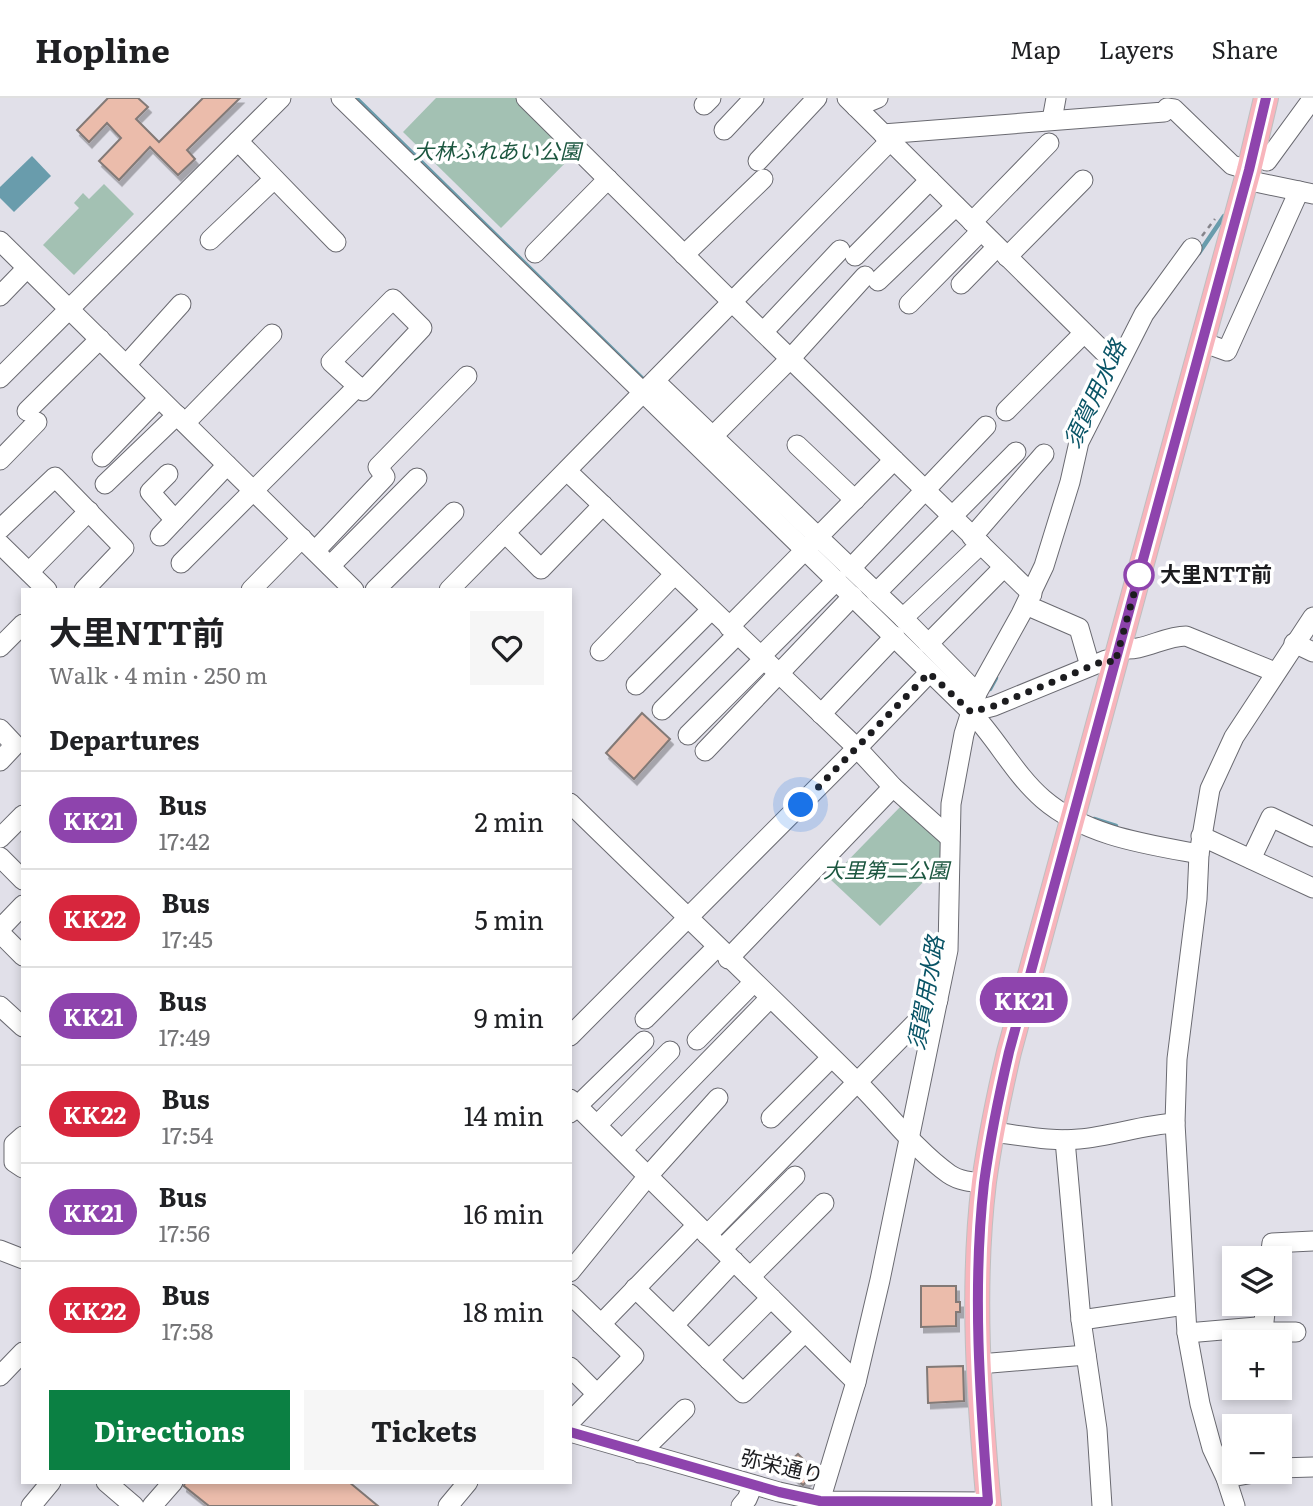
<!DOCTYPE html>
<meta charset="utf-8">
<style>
:root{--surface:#fff;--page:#f6f6f6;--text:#202124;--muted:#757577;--line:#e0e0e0;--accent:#0b8043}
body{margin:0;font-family:Literata,"Noto Sans JP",serif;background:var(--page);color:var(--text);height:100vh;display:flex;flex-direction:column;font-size:26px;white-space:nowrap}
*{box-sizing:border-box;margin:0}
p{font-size:23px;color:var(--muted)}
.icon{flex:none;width:38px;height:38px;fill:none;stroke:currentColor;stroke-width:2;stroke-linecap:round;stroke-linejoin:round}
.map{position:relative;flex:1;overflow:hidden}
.side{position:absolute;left:21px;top:490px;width:551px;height:896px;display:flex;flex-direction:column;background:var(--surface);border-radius:0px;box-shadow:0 4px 10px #0003}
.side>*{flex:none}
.badge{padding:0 14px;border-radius:23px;font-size:24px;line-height:46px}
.fabs{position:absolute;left:1222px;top:1148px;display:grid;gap:14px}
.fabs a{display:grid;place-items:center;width:70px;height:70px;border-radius:0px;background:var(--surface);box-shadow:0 4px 10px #0003;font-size:35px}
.you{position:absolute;width:35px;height:35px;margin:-18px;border:5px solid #fff;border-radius:50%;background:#1a73e8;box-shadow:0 0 0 10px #1a73e833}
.map>.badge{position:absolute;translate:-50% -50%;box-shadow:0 0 0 4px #fff}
h2{padding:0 28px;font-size:26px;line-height:63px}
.round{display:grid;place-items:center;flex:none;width:74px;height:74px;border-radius:0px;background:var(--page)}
.headline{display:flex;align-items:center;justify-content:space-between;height:119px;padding:0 28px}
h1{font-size:33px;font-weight:700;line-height:52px}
.button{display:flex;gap:14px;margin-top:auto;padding:14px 28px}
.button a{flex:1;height:80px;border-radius:0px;background:var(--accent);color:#fff;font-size:28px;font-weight:700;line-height:80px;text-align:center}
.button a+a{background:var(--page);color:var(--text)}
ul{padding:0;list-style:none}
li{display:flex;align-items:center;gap:21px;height:98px;padding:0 28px;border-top:2px solid var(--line)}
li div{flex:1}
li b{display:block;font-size:26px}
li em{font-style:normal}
li .badge{min-width:77px;font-weight:700;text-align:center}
header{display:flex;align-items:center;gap:42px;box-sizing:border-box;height:98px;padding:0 35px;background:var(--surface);border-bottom:2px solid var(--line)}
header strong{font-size:33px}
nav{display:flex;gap:38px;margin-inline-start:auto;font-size:24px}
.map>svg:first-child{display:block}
</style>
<header>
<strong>Hopline</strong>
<nav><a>Map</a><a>Layers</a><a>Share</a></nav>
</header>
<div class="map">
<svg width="1313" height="1408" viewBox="0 0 1313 1408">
<defs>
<filter id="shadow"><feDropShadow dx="3" dy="5.5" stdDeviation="0" flood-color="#0004"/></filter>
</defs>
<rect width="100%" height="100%" fill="#e1e0e9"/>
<g fill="#a3c1b3">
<path d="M436,0H517L574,56L501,130L403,34Z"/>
<path d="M104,86L134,116L74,177L43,147L79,110L74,105L83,95L89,101Z"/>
<path d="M902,707L943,746L942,765L880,828L830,781Z"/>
</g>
<path fill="#699cac" d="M32,58L51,78L14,114L0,100V89Z"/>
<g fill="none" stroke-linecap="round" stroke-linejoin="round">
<g stroke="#699cac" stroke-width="4.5">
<path d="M356,0L646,284"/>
<path d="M1199,155L1224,118"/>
<path d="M990,591L996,580"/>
<path d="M1094,721L1116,728"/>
</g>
</g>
<g fill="#ebbcab" stroke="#827976" stroke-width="2" filter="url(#shadow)">
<path d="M108,0H138L148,9L136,21L159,44L203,0H240L187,52L195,61L178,77L150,49L119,82L99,63L121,40L107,25L89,44L77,32Z"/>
<path d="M642,615L670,641L634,681L606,655Z"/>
<path d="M921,1188H956V1204H960V1214H956V1228L921,1229Z"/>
<path d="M963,1268L964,1303L928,1305L927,1269Z"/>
<path d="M798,1356L816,1374L803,1387L784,1369Z"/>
<path d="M185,1384H349L378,1408H209L184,1388Z"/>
</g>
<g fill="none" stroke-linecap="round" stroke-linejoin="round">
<g stroke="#6a6a71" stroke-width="21">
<g id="minor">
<path d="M341,0L971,614C997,641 1015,677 1043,701C1086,738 1145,746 1199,756"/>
<path d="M526,0L733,205L1032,496"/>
<path d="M847,0L1117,267"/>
<path d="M704,7L711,0"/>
<path d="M856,9L878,0"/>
<path d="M1052,22L1056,0"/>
<path d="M724,32L754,0"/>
<path d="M883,36L1164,14L1167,10L1174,11L1232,67L1249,72"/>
<path d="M238,43L336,144"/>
<path d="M758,63L817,0"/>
<path d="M1267,63L1313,0"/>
<path d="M1246,82L1313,96"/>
<path d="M972,124L1049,45"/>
<path d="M210,142L274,81"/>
<path d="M0,143L354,492"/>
<path d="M535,155L608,81"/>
<path d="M684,157L763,81"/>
<path d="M855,158L930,82"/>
<path d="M1007,159L1083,82"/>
<path d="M878,183L956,108"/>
<path d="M961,186L997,149"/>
<path d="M0,198L27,170"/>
<path d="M393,201L422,230L363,293L331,264Z"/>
<path d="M909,206L981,133"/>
<path d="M763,234L840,152"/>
<path d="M1202,244L1227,253L1299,93"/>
<path d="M126,267L181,206"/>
<path d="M0,280L281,0"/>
<path d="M655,283L903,520L977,595"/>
<path d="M27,313L100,241"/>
<path d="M1006,313L1084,235"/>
<path d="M185,325L272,236"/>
<path d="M713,338L790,261L865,178"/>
<path d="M797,347L855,402"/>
<path d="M102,359L159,300"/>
<path d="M0,362L37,324"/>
<path d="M567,373L857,650L893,689L949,739"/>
<path d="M168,376L150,394L175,422"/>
<path d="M105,386L177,317"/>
<path d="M0,431L55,379L124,450L84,492"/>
<path d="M505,435L541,471L603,407"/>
<path d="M160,438L227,367"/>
<path d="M972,439L1044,356"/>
<path d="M0,446L47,492"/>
<path d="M315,453L385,379L378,369L467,278"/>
<path d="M181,465L358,288"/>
<path d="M330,468L417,380"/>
<path d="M851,470L986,328"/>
<path d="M29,474L89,413"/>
<path d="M251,492L302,440"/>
<path d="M375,492L454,414"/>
<path d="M449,492L890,43"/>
<path d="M876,495L1016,354"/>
<path d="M1026,507L1079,530L1090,568"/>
<path d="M903,520L981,446"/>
<path d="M729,529L894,362"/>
<path d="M1294,545L1313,554"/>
<path d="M928,546L1004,469"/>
<path d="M0,549L23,526"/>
<path d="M1120,550C1142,555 1163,538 1186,538L1275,574"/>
<path d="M600,553L674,477"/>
<path d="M760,559L837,482"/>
<path d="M636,587L711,512"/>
<path d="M662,612L737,537"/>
<path d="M971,614L977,595L1021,516L1044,468L1070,384L1079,344L1144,216L1192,150"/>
<path d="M821,616L895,538"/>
<path d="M0,631L15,647L0,663"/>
<path d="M688,637L763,562"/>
<path d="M705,653L853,498"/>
<path d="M570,705C665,798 761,889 855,982C886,1012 914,1051 949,1076C959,1083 972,1084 984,1085"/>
<path d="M1201,738L1313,790"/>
<path d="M0,740L23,717"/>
<path d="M0,759L23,782"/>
<path d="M1251,761L1271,719L1313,739"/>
<path d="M0,831L23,807"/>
<path d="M0,835L23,858"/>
<path d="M728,861L893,689"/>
<path d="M0,908L23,929"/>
<path d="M645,921L717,849"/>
<path d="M570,938L857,650L929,575"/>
<path d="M697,942L754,884"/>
<path d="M570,1001L856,1284"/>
<path d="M570,1015L644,943"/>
<path d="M771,1020L831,960"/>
<path d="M597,1027L670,953"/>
<path d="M992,1034C1020,1037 1051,1044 1079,1041C1112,1038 1142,1027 1175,1025"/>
<path d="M23,1038L14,1046V1064L23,1070"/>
<path d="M1065,1042L1081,1222L1097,1331L1102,1408"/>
<path d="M622,1052L770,900"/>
<path d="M707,1137L938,902"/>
<path d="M722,1151L795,1078"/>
<path d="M0,1152L23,1161"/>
<path d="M1270,1160L1272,1145L1313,1143"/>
<path d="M570,1174L648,1078L718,1000"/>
<path d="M750,1179L824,1105"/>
<path d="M635,1190L743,1295L805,1234"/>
<path d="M570,1196L634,1258L570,1324"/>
<path d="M1081,1222L1185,1207"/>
<path d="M601,1226L697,1127"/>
<path d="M674,1227L734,1163"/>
<path d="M1263,1232L1266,1206"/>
<path d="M1187,1235L1257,1229L1267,1234H1296"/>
<path d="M709,1262L771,1200"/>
<path d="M979,1266L1086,1257"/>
<path d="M570,1269L597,1296"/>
<path d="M0,1278L23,1254"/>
<path d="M570,1334L779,1394L820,1403L988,1404"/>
<path d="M640,1355L685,1311"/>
<path d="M1279,1370L1313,1369"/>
<path d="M1226,1380L1259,1374"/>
<path d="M106,1384L134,1408"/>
<path d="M31,1408L51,1384"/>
<path d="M152,1408L173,1384"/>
<path d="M448,1408L468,1384"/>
<path d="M741,1408L747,1401L753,1387"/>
<path d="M821,1408L820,1403L856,1284L880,1182L948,852L951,706L964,636L971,614L994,608L1106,562L1115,565"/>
<path d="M1235,1408L1226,1380L1212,1350L1200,1306L1187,1235L1175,1025L1177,961L1197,801L1199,756L1210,691L1234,639L1313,519"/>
</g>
</g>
<g stroke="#bfbfc0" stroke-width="26">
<path id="major" d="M989,1408C979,1301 971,1191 984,1084C990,1041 999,997 1009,954L1249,72L1266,0"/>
</g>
<path stroke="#85848b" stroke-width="2.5" stroke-dasharray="5 5" stroke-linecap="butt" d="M1202,138L1215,121"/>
<use href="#minor" stroke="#fff" stroke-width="19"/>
<use href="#major" stroke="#f8b5bc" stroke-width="24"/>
</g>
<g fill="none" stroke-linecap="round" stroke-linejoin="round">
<g stroke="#fff" stroke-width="16">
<path id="line" d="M570,1334L779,1394L820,1403L988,1404C980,1298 972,1191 984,1085C990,1041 999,997 1009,954L1249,72L1266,0"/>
</g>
<use href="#line" stroke="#8e44ad" stroke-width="10"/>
<path stroke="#1c1c1f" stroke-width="7" stroke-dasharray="0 12.6" d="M801,707L929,575L971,614L994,608L1106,562L1115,565L1139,477"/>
</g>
<circle fill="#fff" stroke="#8e44ad" stroke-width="3.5" cx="1139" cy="477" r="14"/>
<g text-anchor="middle" stroke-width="7" stroke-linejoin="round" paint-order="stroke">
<g font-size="21" font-style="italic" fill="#1c5740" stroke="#fff">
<text x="497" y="61">大林ふれあい公園</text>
<text x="886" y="780">大里第二公園</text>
</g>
<g font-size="21" font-weight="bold" fill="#1c1c1f" stroke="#fff" text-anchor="start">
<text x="1160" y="484">大里NTT前</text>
</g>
<g font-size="21" fill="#1c1c1f" stroke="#fff">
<text transform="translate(782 1369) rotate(13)" y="7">弥栄通り</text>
</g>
<g font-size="23" font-style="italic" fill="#095466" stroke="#fff">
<text transform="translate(1095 296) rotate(-65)" y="8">須賀用水路</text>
<text transform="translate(926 895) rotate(-80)" y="8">須賀用水路</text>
</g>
</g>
</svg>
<div class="fabs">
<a><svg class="icon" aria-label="layers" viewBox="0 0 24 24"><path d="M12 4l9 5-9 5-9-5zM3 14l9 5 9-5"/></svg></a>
<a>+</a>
<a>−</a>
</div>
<div class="you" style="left:801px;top:707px"></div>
<b class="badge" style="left:1024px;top:902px;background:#8e44ad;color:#fff">KK21</b>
<section class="side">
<div class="headline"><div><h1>大里NTT前</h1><p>Walk · 4 min · 250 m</p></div><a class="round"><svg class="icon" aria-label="heart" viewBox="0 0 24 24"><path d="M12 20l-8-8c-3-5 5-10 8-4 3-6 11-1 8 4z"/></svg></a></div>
<h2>Departures</h2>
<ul>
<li><span class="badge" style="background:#8e44ad;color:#fff">KK21</span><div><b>Bus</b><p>17:42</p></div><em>2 min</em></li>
<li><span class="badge" style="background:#d7263d;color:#fff">KK22</span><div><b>Bus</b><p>17:45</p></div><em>5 min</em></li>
<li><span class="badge" style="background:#8e44ad;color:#fff">KK21</span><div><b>Bus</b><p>17:49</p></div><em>9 min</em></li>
<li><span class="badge" style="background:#d7263d;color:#fff">KK22</span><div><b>Bus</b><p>17:54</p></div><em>14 min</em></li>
<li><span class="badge" style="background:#8e44ad;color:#fff">KK21</span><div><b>Bus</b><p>17:56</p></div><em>16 min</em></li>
<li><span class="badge" style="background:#d7263d;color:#fff">KK22</span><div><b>Bus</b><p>17:58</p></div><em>18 min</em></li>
</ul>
<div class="button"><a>Directions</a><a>Tickets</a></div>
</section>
</div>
